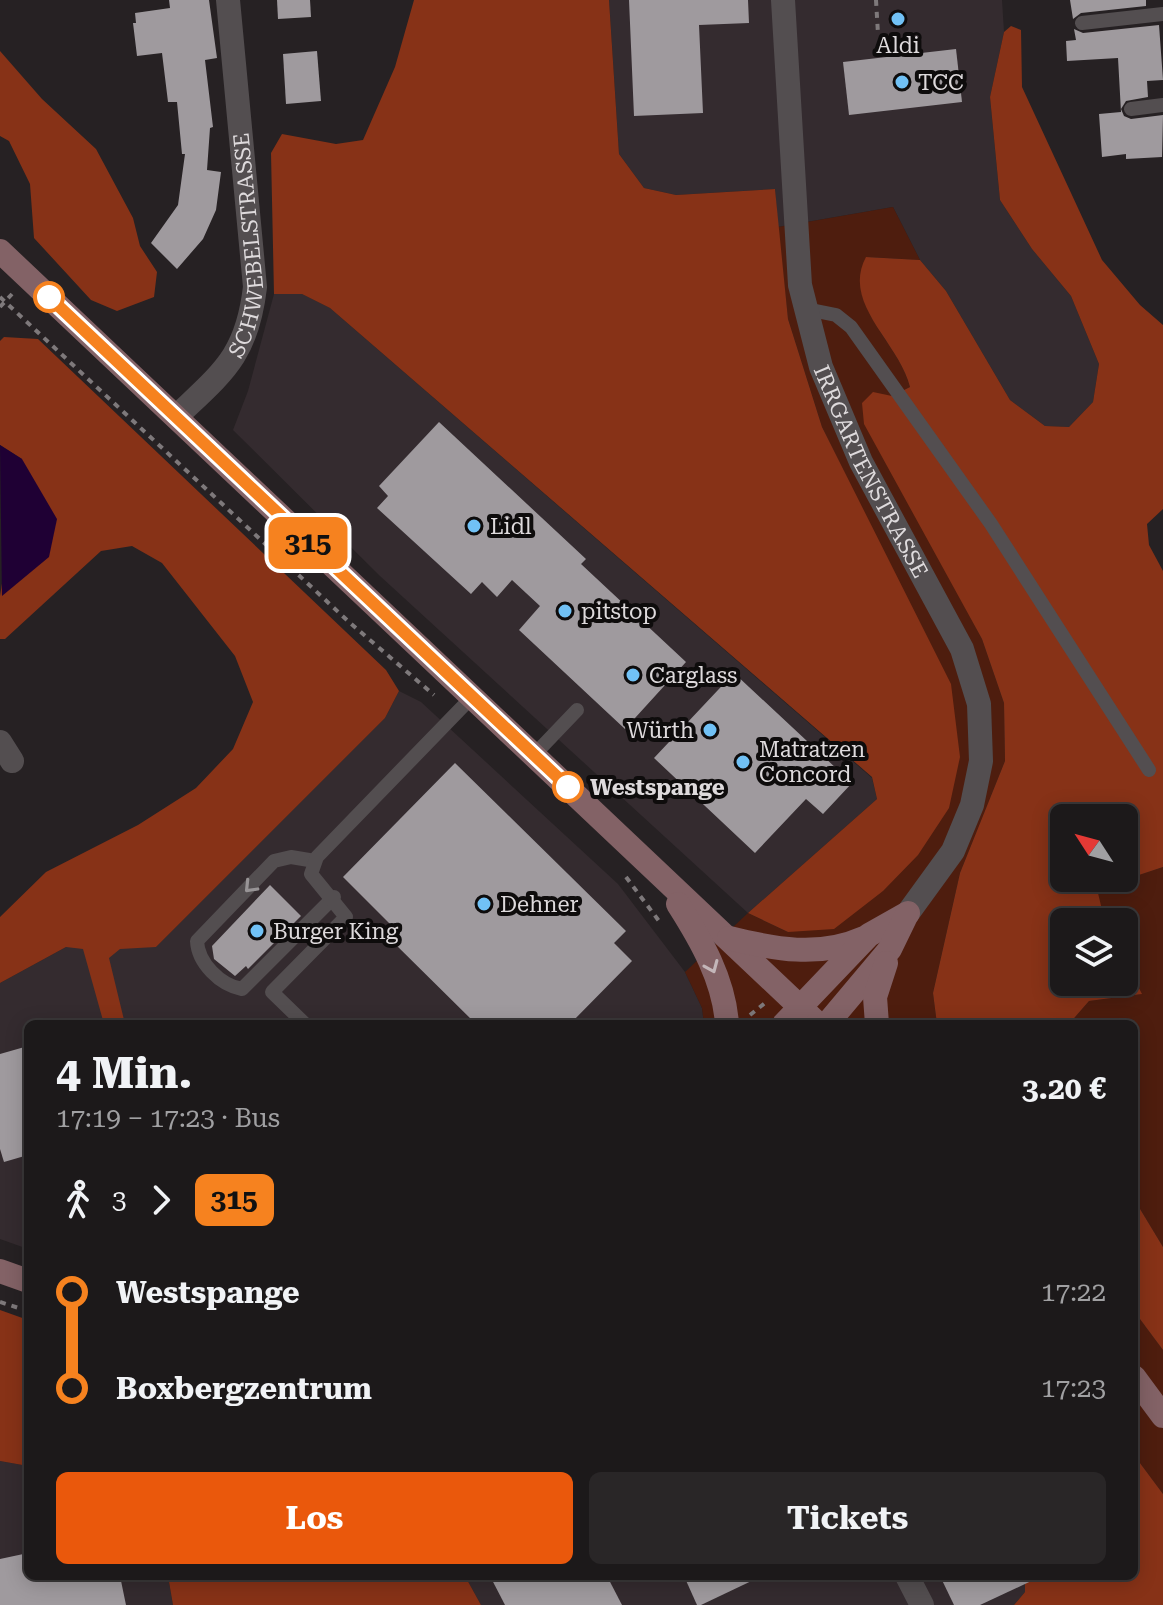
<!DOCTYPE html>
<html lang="de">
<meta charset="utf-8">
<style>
:root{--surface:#1c191a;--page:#292627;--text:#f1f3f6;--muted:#a0a0a2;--line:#3a3839;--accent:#ea580c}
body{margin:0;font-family:"Roboto Serif",serif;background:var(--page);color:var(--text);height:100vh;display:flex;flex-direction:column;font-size:30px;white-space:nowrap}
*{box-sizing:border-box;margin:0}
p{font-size:26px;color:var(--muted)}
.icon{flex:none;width:44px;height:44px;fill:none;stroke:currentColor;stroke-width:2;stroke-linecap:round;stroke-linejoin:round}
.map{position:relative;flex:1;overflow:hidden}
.panel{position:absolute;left:24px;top:1020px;width:1114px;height:560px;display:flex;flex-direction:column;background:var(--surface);border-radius:12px;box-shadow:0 4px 20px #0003,0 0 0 2px var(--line)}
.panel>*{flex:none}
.badge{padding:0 16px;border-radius:12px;font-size:28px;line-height:52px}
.needle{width:52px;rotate:306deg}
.controls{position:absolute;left:1050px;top:804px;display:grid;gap:16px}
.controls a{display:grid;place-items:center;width:88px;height:88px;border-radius:12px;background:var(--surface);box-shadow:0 4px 20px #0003,0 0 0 2px var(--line);font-size:40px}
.map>.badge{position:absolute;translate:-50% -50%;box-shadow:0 0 0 4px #fff}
.legs{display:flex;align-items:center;gap:12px;height:88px;padding:0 32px;font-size:26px}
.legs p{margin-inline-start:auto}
.head{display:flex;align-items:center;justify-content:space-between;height:136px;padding:0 32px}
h1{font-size:44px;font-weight:700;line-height:60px}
.cta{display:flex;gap:16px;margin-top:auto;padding:16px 32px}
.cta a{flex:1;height:92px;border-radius:12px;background:var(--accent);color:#fff;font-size:32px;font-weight:700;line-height:92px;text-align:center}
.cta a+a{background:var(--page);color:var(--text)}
ul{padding:0 32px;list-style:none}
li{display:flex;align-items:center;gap:28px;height:96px;font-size:30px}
li i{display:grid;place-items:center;width:12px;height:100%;margin:0 10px;background:currentColor}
li i::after{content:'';width:20px;height:20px;margin:-10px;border:6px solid;border-radius:50%;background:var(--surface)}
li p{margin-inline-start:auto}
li:first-child i{background:linear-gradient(#0000 50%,currentColor 0)}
li:last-child i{background:linear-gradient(currentColor 50%,#0000 0)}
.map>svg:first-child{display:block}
</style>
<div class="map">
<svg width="1163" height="1605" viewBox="0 0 1163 1605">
<rect width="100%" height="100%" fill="#262123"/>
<g fill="#342b2f">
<path d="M609,0H1002L1004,32L990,97L1000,200L1032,249L1071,296L1099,364L1093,402L1069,427L1045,426L1010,400L946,291L920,260L893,207L778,227L775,189L676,195L644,188L619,154Z"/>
<path d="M274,294H302L330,308L872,778L877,799L748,913L380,576L233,430L248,391Z"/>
<path d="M399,691L421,702L618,884L685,972L702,1008L704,1024H28V1249L0,1239V983L66,947H156L385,718Z"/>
<path d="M0,1461L28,1466V1576H168L173,1605H0Z"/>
<path d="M465,1576H1025V1592L1014,1605H481Z"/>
</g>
<g fill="#4e1d0e">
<path d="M893,207L920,260L867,257C841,304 899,342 910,387L892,396L931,543L982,639L1004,703L1005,761L960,873L933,993L937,1024H704L702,1008L685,972L748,913L788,932L883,891L873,530L822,427L788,319L778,227Z"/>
<path d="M1163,867V1247L1134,1199V1024H1069L1089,1001L1141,994L1124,959V922H1105L1096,889Z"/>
<path d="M1134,1311L1163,1350V1494L1134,1455Z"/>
</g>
<g fill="#873217" fill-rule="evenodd">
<path d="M414,0H609L619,154L644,188L676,195L775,189L788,319L822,427L951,684L960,757L949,808L918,855L883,891L834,929L788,932L748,913L877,799L872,777L330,308L302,294H274L271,153L282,134L336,144L363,140L395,67Z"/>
<path d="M1011,26L1021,30L1022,87L1102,260L1140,305L1163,325V509L1147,524L1149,545L1163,571V867L1097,889L1105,922H1064V982H1124V959L1142,994L1089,1001L1069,1024H937L933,993L960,873L1005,761L1004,703L982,639L864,424L862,403L873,392L892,396L910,387C899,342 841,304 866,257L920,260L946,291L1010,400L1045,426L1069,427L1093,402L1099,364L1071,296L1032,249L1000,200L990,97L1004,32ZM1064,818H1124V878H1064Z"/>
<path d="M0,51L42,99L96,149L133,218L140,246L157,272L154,297L117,311L91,300L34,238L30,184L9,141L0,136Z"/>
<path d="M4,337L38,339L386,670L399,691L385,718L156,947L120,949L109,958L125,1024H104L83,949L66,947L0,983V917L46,872L138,825L196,788L233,749L253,702L235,656L162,563L132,546L101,551L5,639H0V596L22,459L0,445V341Z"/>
<path d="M1134,1199L1163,1247V1350L1134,1311Z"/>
<path d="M0,1310L28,1320V1466L0,1461Z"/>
<path d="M1134,1455L1163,1494V1605H1014L1025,1592V1576H1134Z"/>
<path d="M168,1576H465L481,1605H173Z"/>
</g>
<path fill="#1f0034" d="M0,445L22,459L57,519L49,557L2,596Z"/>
<g fill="#9f9a9e">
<path d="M169,0H209L217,58L205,60L213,127L210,128L207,170L221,172L216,210L203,239L177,269L151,243L178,205L185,154H182L177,102H168L162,53L137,56L133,23H136L135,13L170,8Z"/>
<path d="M277,0H310L311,17L278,19Z"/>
<path d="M629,0H748L749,23L699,25L703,113L634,116Z"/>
<path d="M1070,0H1146V6L1081,13L1073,19Z"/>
<path d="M1159,25L1163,80L1147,81L1148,97L1126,101L1121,109L1124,116L1131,119L1163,115L1162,157L1126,159V154L1102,157L1099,114L1121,112L1118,58L1067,61L1066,41L1076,40L1074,29L1083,33Z"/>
<path d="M956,49L962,102L849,115L843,62Z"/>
<path d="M317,51L321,101L286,104L283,54Z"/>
<path d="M439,422L586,559L581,564L686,662L625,729L519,630L540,606L512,580L497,597L482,582L471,594L377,508L388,496L379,486Z"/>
<path d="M734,673L852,783L823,814L806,799L755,853L654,758Z"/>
<path d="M455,763L626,931L614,943L632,961L570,1024H476L391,940L398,932L343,877Z"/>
<path d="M270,885L301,916L248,969L246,966L235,976L214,959L212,946Z"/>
<path d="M28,1046V1155L4,1162L0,1149V1054Z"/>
<path d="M28,1553V1576H120L126,1605H0V1559Z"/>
<path d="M490,1576H607L622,1605H505Z"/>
<path d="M684,1576H762L701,1605H697Z"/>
<path d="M940,1576H1042L980,1605H954Z"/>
</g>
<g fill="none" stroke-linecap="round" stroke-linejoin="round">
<g stroke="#7e797b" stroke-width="4" stroke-dasharray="6 6" stroke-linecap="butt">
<path d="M876,0L878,34"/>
<path d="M0,297L349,622L434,695"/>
<path d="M0,307L12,294"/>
<path d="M626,877L659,921"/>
<path d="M750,1015L765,1003"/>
<path d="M0,1302L28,1311"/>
</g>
<g stroke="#534e50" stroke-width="14">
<path d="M1082,23L1163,14"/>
<path d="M1131,109L1163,105"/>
<path d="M806,309L836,315L851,327L991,524L1149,770"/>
<path d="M534,755L577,710"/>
<path d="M315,861L291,857L274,861L197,941C198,963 220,985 242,989L334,897"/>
<path d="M305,1024L272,992L346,917L311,874L317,857L471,698"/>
</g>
<g stroke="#534e50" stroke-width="24">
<path id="s1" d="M783,0L800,285L821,367L861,462L962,649L979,704L981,761L972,805L953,851L908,913"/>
<path id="s2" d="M176,417C223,372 247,356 255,287L228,0"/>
<path d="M0,742L12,761"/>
<path d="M907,1576L922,1605"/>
</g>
<g stroke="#836266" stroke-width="24">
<path d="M0,251L818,1024"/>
<path d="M678,904C701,940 724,980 727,1024"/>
<path d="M729,938C774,949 819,958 864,938"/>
<path d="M784,1024L869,935L908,913"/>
<path d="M827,1024L890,949L907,914"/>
<path d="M877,1024L875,997L886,963"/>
<path d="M0,1271L28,1281"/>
<path d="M1134,1377L1163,1416"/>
</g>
</g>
<defs><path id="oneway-chevron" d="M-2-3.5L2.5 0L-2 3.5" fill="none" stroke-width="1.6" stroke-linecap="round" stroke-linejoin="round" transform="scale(2)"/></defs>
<use stroke="#989496" href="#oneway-chevron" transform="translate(250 887) rotate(134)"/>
<use stroke="#c3b6b9" href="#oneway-chevron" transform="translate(712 967) rotate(67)"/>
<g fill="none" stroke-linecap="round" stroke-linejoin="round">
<g stroke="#fff" stroke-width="18">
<path id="line-1" d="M49,297L568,787"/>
</g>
<use href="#line-1" stroke="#f6821f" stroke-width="12"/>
</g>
<g fill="#71c1f5" stroke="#0e0c0c" stroke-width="3">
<circle cx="898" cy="19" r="8"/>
<circle cx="902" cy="82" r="8"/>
<circle cx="474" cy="526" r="8"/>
<circle cx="565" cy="611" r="8"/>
<circle cx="633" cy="675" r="8"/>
<circle cx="710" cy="730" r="8"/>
<circle cx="743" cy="762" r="8"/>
<circle cx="484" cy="904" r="8"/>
<circle cx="257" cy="931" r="8"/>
</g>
<g fill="#fff" stroke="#f6821f" stroke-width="4">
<circle cx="49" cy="297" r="14"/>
<circle cx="568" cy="787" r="14"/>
</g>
<g text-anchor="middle" stroke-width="8" stroke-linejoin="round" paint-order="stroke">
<g font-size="22" fill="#dedadc" stroke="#0e0c0c" text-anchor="start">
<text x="898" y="53" text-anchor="middle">Aldi</text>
<text x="918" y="90">TCC</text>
<text x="490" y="534">Lidl</text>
<text x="581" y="619">pitstop</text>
<text x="649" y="683">Carglass</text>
<text x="694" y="738" text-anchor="end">Würth</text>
<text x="759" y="757">Matratzen<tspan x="759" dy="25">Concord</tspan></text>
<text x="500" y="912">Dehner</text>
<text x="273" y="939">Burger King</text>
</g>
<g font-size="22" fill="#dedadc" stroke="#0e0c0c">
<text dy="8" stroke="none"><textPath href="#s2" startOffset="198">SCHWEBELSTRASSE</textPath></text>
<text dy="8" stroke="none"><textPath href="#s1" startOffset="486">IRRGARTENSTRASSE</textPath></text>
</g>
<g font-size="22" font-weight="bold" fill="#dedadc" stroke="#0e0c0c" text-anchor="start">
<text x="590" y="795">Westspange</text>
</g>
</g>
</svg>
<div class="controls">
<a><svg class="needle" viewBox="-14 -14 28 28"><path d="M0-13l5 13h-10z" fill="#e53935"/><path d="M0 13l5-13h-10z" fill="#a0a0a2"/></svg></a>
<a><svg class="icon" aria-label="layers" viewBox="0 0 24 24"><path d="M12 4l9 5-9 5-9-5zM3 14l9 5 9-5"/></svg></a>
</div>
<b class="badge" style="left:308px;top:543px;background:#f6821f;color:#111">315</b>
<section class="panel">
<div class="head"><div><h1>4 Min.</h1><p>17:19 – 17:23 · Bus</p></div><b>3.20 €</b></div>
<div class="legs"><svg class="icon" aria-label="walk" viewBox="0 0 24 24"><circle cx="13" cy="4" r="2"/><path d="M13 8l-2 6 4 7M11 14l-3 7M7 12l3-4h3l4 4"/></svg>3<svg class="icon" aria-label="forward" viewBox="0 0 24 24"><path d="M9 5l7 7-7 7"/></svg><b class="badge" style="background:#f6821f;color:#111">315</b></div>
<ul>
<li><i style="color:#f6821f"></i><b>Westspange</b><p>17:22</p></li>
<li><i style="color:#f6821f"></i><b>Boxbergzentrum</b><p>17:23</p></li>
</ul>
<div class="cta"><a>Los</a><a>Tickets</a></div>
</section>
</div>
